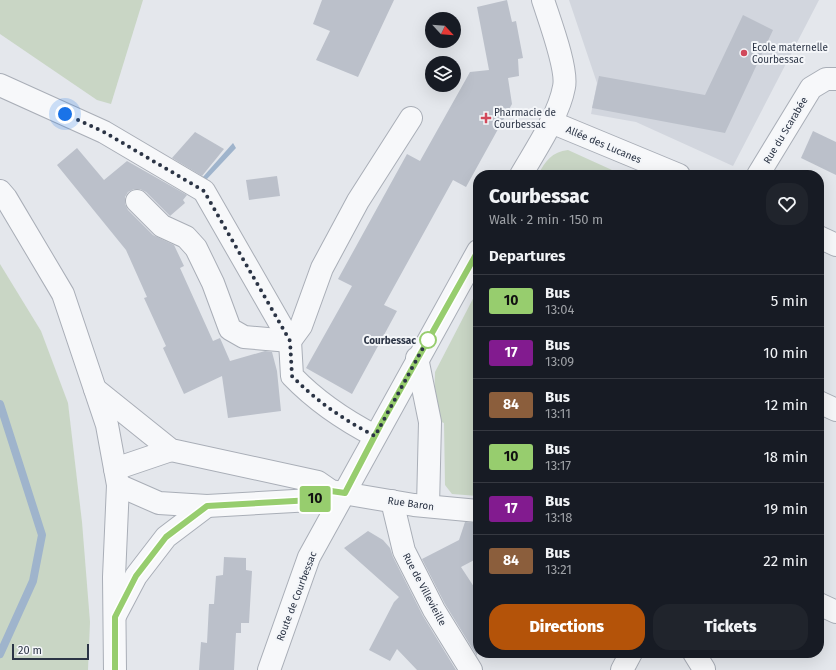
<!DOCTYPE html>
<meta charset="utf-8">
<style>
:root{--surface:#171b24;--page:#20242c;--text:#f1f3f6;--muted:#9ea1a6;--line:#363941;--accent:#b45309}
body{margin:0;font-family:"Fira Sans",sans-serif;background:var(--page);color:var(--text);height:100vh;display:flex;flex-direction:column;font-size:15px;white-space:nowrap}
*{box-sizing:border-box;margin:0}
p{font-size:13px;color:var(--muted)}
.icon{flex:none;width:22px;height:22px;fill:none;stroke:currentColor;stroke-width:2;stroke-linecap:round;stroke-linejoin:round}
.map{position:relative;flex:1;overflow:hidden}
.details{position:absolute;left:473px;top:170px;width:351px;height:488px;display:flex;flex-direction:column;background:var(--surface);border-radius:16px;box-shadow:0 4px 16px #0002}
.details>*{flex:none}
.badge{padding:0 8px;border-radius:3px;font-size:14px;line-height:26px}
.needle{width:26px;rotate:116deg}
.fabs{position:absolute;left:425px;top:12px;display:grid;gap:8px}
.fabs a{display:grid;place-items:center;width:36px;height:36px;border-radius:50%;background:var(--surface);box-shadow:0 4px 16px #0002;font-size:20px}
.scale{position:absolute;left:12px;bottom:10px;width:77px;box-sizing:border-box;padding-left:4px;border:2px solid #2b3445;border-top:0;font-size:11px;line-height:14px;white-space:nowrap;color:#2b3445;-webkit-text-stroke:3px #f4f6f9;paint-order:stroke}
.you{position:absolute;width:20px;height:20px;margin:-10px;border:3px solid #fff;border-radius:50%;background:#1a73e8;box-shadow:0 0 0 6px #1a73e833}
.map>.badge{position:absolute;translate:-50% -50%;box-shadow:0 0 0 2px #fff}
h2{padding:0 16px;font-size:15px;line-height:36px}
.round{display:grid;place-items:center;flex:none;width:42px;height:42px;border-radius:16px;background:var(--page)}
.summary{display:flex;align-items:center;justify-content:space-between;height:68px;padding:0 16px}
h1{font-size:19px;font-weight:800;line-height:30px}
.cta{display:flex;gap:8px;margin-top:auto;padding:8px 16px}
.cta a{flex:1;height:46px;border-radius:16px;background:var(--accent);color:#fff;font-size:16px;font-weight:800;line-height:46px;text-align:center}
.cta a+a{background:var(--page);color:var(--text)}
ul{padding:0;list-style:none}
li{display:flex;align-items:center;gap:12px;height:52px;padding:0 16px;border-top:1px solid var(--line)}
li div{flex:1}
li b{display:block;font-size:15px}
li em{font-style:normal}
li .badge{min-width:44px;font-weight:700;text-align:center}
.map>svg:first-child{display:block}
</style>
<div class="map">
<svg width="836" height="670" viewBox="0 0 836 670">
<rect width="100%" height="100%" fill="#e4e7ec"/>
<path fill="#d2d6de" d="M569,0H819L733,166L636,122L591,114L597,83Z"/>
<g fill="#c9d6c5">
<path d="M0,0H143L111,104L97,100L0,34Z"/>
<path d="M568,150L623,175H538C545,161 552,152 568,150Z"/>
<path d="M0,264L41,331L68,403L82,522L90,622L88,670H0Z"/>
<path d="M478,289V496L452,494L445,485L444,423L437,420L434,401L435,372Z"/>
</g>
<path fill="#9fb4cc" d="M233,143L236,148L206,180L202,178Z"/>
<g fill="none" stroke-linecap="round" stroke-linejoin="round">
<path stroke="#9fb4cc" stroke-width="8" d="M0,404L42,535L33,581L0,654"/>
</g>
<g fill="#bbc0ca">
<path d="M322,0H394L358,77L316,60L330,31L313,24Z"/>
<path d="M507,0L512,22L516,21L523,58L518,59L519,76L508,78L512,104L466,187L453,180L384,305L397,311L352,394L306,368L352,286L338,279L407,154L420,161L470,72L489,70L477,7Z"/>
<path d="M743,15L773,30L725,133L592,108L599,76L705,95Z"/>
<path d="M813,131L836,142V175L801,158Z"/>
<path d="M195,132L224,149L202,176L172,158Z"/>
<path d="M77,148L104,180L127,161L187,195L183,200L185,203L170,216L146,192L140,189H134L128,192L125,197V204L128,210L153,235L174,245L184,266L180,268L213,341L220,338L230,361L265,351L272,352L277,371L281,411L228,418L222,376L184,394L163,348L166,346L144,298L147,297L126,250L57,165Z"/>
<path d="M277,176L280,196L249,200L246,180Z"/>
<path d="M465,522L478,523V558L461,567L478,593L477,656L445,604L422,559L459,540Z"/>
<path d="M368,531L383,540L390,548L393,557L423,616L456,670H417L397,649L390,661L369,650L394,602L399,597L344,548Z"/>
<path d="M224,557L246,558V570L252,571L249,623H241V633H236L234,670H199L201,642L207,643L209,604H214L216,576L223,575Z"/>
</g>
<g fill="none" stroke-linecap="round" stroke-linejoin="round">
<g stroke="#a9aeb7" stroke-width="24">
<g id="minor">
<path d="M0,85L104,132L204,191L290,341L292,376C316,401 344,420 375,436"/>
<path d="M551,122L679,175"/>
<path d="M521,175C536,149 559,115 564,87C568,69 549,19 543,0"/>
<path d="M758,175L811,88L826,79H836"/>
<path d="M0,191L6,198L63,294L107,425L118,485L114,577L115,670"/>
<path d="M137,201L162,226L186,237L196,248L213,283L230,329L244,337L290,341L301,326L322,268L358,201L411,118"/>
<path d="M819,237L836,245"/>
<path d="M417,358L430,422L428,506"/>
<path d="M95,389L171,450L318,482L331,491L414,505L478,511"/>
<path d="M819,402L836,410"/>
<path d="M115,469L171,450"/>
<path d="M118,485L159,503L207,506L312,500L331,491"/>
<path d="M392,501L404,551L434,610L471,670"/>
<path d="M819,604L836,612"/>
<path d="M116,614L136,576L166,537L207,506"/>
<path d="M694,653L704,669"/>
<path d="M269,670L309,557L478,251"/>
<path d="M622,670L631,653"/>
</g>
</g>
<use href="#minor" stroke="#f7f8fa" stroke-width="22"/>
</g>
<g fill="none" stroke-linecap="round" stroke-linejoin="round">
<g stroke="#fff" stroke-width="9">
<path id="line" d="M115,670V617L136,576L166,537L207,506L312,500L331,491L345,493L381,424L478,251"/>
</g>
<use href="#line" stroke="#97cd6e" stroke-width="6"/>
<path stroke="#2b3445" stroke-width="4" stroke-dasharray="0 7.2" d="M65,114L104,132L204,191L290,341L292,376C316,401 344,420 375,436L430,335L428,340"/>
</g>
<g fill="#d1495b" stroke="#f4f6f9" stroke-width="1.5">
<circle cx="744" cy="53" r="4"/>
<path d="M484 112h4v4h4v4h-4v4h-4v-4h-4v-4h4z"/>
</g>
<circle fill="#fff" stroke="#97cd6e" stroke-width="2" cx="428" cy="340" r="8"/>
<g text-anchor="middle" stroke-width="4" stroke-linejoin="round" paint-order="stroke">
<g font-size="10" fill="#2b3445" stroke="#f4f6f9" text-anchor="start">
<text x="752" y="51">Ecole maternelle<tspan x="752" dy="12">Courbessac</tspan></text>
<text x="494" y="116">Pharmacie de<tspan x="494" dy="12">Courbessac</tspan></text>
</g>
<g font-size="10" fill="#2b3445" stroke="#f4f6f9">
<text transform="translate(785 130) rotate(-59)" y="4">Rue du Scarabée</text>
<text transform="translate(604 144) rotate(23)" y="4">Allée des Lucanes</text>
<text transform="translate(411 503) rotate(8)" y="4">Rue Baron</text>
<text transform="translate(425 589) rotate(62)" y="4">Rue de Villevieille</text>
<text transform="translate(296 596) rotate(-69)" y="4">Route de Courbessac</text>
</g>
<g font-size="10" font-weight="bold" fill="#2b3445" stroke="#f4f6f9" text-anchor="end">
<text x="416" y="344">Courbessac</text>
</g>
</g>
</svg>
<div class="fabs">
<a><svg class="needle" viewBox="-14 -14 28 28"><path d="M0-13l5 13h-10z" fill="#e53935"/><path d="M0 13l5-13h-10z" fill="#9ea1a6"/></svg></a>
<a><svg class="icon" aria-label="layers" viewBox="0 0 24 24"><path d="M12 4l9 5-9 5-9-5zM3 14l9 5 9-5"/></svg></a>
</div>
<div class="scale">20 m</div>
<div class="you" style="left:65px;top:114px"></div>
<b class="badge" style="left:315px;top:499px;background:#97cd6e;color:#111">10</b>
<section class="details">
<div class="summary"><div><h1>Courbessac</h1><p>Walk · 2 min · 150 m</p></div><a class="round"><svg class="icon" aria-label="heart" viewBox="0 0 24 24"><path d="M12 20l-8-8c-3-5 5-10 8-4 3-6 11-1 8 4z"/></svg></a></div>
<h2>Departures</h2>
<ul>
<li><span class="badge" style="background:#97cd6e;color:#111">10</span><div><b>Bus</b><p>13:04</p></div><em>5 min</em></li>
<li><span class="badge" style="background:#821b8f;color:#fff">17</span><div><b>Bus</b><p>13:09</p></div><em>10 min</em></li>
<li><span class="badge" style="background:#8b5e3c;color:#fff">84</span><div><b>Bus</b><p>13:11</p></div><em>12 min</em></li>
<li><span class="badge" style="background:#97cd6e;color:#111">10</span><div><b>Bus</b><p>13:17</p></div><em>18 min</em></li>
<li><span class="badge" style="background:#821b8f;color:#fff">17</span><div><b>Bus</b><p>13:18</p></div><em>19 min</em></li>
<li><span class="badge" style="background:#8b5e3c;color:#fff">84</span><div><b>Bus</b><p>13:21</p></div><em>22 min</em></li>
</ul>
<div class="cta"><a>Directions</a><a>Tickets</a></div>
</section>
</div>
